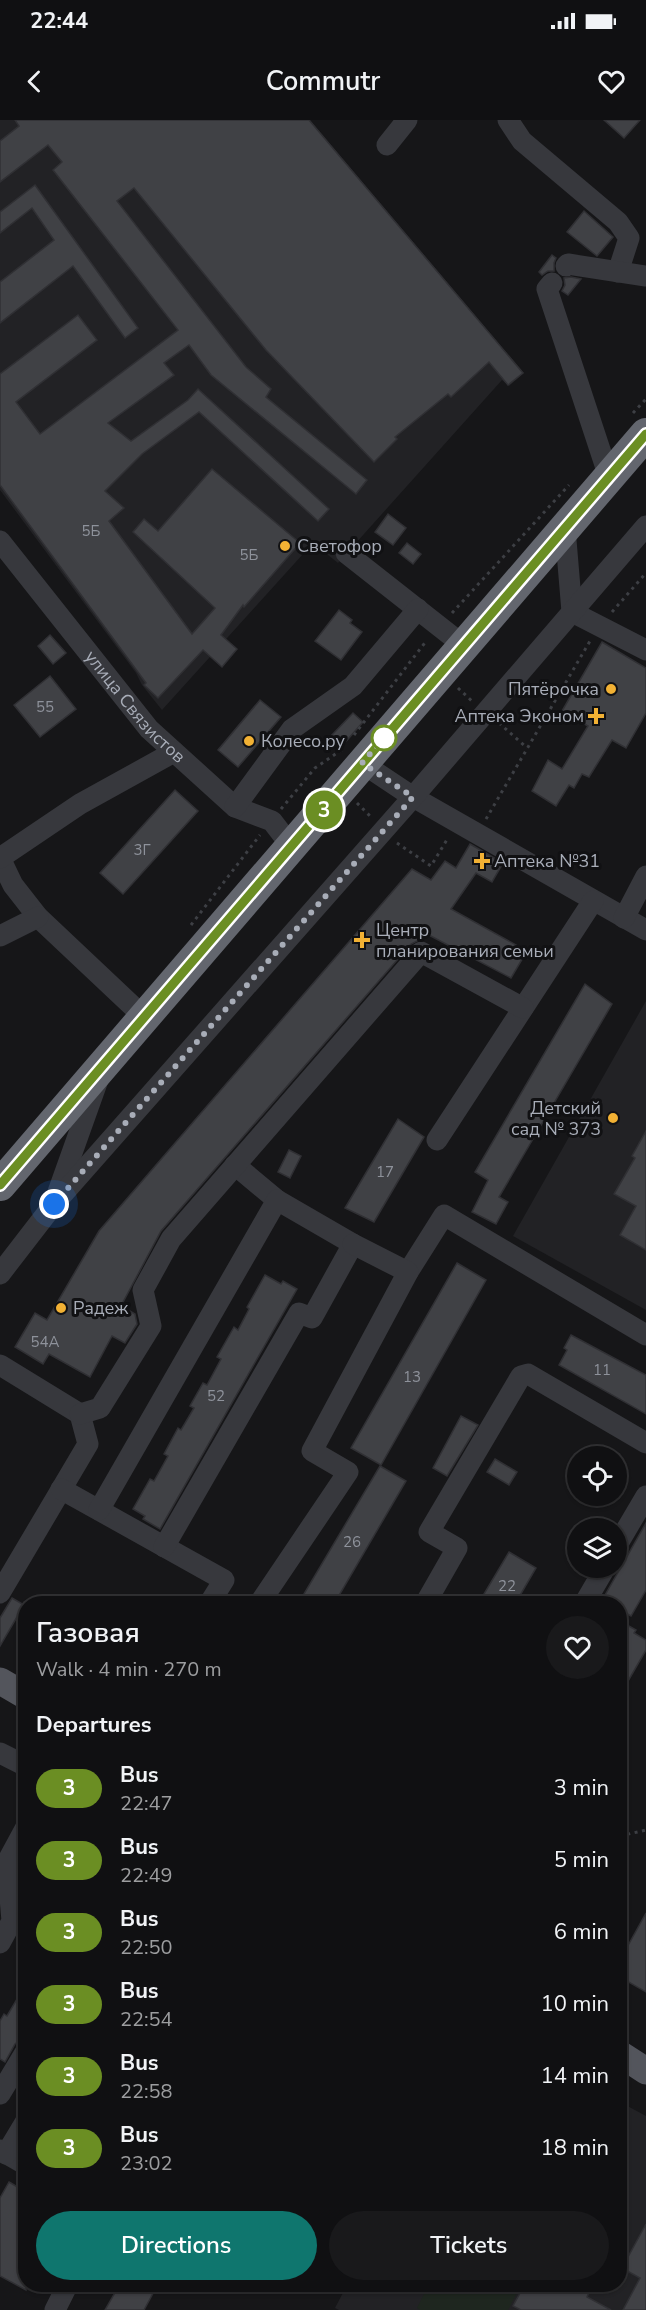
<!DOCTYPE html>
<meta charset="utf-8">
<style>
:root{--surface:#101012;--page:#19191b;--text:#f1f3f6;--muted:#9c9d9f;--line:#303032;--accent:#0f766e}
body{margin:0;font-family:"Nunito Sans",sans-serif;background:var(--page);color:var(--text);height:100vh;display:flex;flex-direction:column;font-size:22px;white-space:nowrap}
*{box-sizing:border-box;margin:0}
p{font-size:20px;color:var(--muted)}
.icon{flex:none;width:33px;height:33px;fill:none;stroke:currentColor;stroke-width:2;stroke-linecap:round;stroke-linejoin:round}
.map{position:relative;flex:1;overflow:hidden}
.side{position:absolute;left:18px;top:1476px;width:609px;height:696px;display:flex;flex-direction:column;background:var(--surface);border-radius:24px;box-shadow:0 2px 4px #0004,0 0 0 2px var(--line)}
.side>*{flex:none}
.badge{padding:0 12px;border-radius:20px;font-size:21px;line-height:39px}
.tools{position:absolute;left:567px;top:1326px;display:grid;gap:12px}
.tools a{display:grid;place-items:center;width:60px;height:60px;border-radius:50%;background:var(--surface);box-shadow:0 2px 4px #0004,0 0 0 2px var(--line);font-size:30px}
.you{position:absolute;width:30px;height:30px;margin:-15px;border:4px solid #fff;border-radius:50%;background:#1a73e8;box-shadow:0 0 0 9px #1a73e833}
.map>.badge{position:absolute;translate:-50% -50%;box-shadow:0 0 0 3px #fff}
h2{padding:0 18px;font-size:22px;line-height:54px}
.round{display:grid;place-items:center;flex:none;width:63px;height:63px;border-radius:32px;background:var(--page)}
.summary{display:flex;align-items:center;justify-content:space-between;height:102px;padding:0 18px}
h1{font-size:28px;font-weight:600;line-height:45px}
.action{display:flex;gap:12px;margin-top:auto;padding:12px 18px}
.action a{flex:1;height:69px;border-radius:36px;background:var(--accent);color:#fff;font-size:24px;font-weight:600;line-height:69px;text-align:center}
.action a+a{background:var(--page);color:var(--text)}
ul{padding:0;list-style:none}
li{display:flex;align-items:center;gap:18px;height:72px;padding:0 18px}
li div{flex:1}
li b{display:block;font-size:22px}
li em{font-style:normal}
li .badge{min-width:66px;font-weight:700;text-align:center}
.status{display:flex;justify-content:space-between;align-items:center;height:42px;padding:0 30px;background:var(--surface);direction:ltr}
.status svg{height:16px;fill:currentColor}
header{display:flex;justify-content:space-between;align-items:center;height:78px;padding:0 18px;background:var(--surface);font-size:27px;font-weight:600}
.map>svg:first-child{display:block}
</style>
<div class="status"><b>22:44</b><svg viewBox="0 0 49 12"><path d="M0 12V9h3v3zM5 12V6h3v6zM10 12V3h3v9zM15 12V0h3v12zM26 1h20v11H26zM47 4h2v5h-2z"/></svg></div>
<header><svg class="icon" aria-label="back" viewBox="0 0 24 24"><path d="M15 5l-7 7 7 7"/></svg>Commutr<svg class="icon" aria-label="heart" viewBox="0 0 24 24"><path d="M12 20l-8-8c-3-5 5-10 8-4 3-6 11-1 8 4z"/></svg></header>
<div class="map">
<svg width="646" height="2190" viewBox="0 0 646 2190">
<rect width="100%" height="100%" fill="#161618"/>
<g fill="#222225">
<path d="M0,0H310L524,253L509,266L502,260L338,443L313,423L162,590L142,565L136,553L0,370Z"/>
<path d="M646,881V1190L513,1116Z"/>
<path d="M620,1982L646,1996V2190H339L335,2188L344,2171L333,2165L620,2164Z"/>
</g>
<path fill="#1e261f" d="M429,2164H521V2165L508,2190H420L417,2188Z"/>
<g fill="#404145" stroke="#303034" stroke-width="1.5">
<path d="M15,0H309L523,253L508,265L489,242L451,277L448,274L395,317L397,319L374,342L266,230L134,68L117,81L246,247L271,269L266,277L367,360L356,374L211,255L189,225L164,243L174,255L108,303L131,321L188,280L198,269L329,389L318,401L199,292L142,334L105,371L124,388L109,401L192,514L215,488L133,412L144,399L158,411L212,349L300,423L244,487L243,485L221,515L237,529L222,547L203,530L158,578L144,565L146,563L0,365V254L78,195L97,220L16,282L40,314L178,210L53,50L62,42L48,25L0,62V21L19,6Z"/>
<path d="M604,0H640L624,18Z"/>
<path d="M35,65L138,208L125,218L73,146L0,203V162L54,120L32,88L0,113V92Z"/>
<path d="M584,91L613,117L597,136L567,112Z"/>
<path d="M552,135L556,138L554,143V151H548L542,155L539,152Z"/>
<path d="M571,157L581,159L568,175L562,171L565,165L564,158Z"/>
<path d="M388,394L406,408L393,425L375,412Z"/>
<path d="M407,423L421,434L413,444L399,433Z"/>
<path d="M339,490L352,500L350,503L362,512L341,540L315,521Z"/>
<path d="M50,515L66,533L53,544L38,526Z"/>
<path d="M602,522L646,548V593L626,628L612,620L589,657L582,654L574,668L569,665L556,686L532,671L548,640L562,649L588,606L562,591Z"/>
<path d="M50,556L76,589L40,617L14,585Z"/>
<path d="M260,580L281,597L238,647L218,630Z"/>
<path d="M353,593L363,602L342,626L331,616Z"/>
<path d="M175,670L198,691L123,774L100,753Z"/>
<path d="M470,724L503,743L492,762L476,753L451,789L527,831L511,858L425,813L419,820L411,824L161,1111L121,1186L135,1194L137,1204L125,1223L112,1216L90,1257L49,1234L43,1244L15,1227L35,1193L47,1200L99,1111L412,749L431,760L445,741L456,748Z"/>
<path d="M585,864L612,884L499,1077L508,1082L496,1104L472,1092L488,1060L475,1052Z"/>
<path d="M398,999L424,1017L374,1102L345,1088Z"/>
<path d="M646,1011V1130L620,1115L636,1086L614,1074L635,1038L632,1036Z"/>
<path d="M289,1030L301,1036L290,1058L278,1052Z"/>
<path d="M457,1143L486,1160L381,1345L351,1328Z"/>
<path d="M265,1155L281,1164L283,1161L297,1169L160,1409L143,1399L145,1396L133,1389L150,1359L154,1361L168,1336L164,1334L178,1308L181,1310L194,1288L190,1286L203,1263L207,1265L221,1239L217,1237L234,1207L238,1210L249,1189L247,1187Z"/>
<path d="M571,1215L646,1255V1294L559,1245L567,1230L564,1228Z"/>
<path d="M461,1296L478,1305L447,1356L433,1348Z"/>
<path d="M495,1339L517,1352L509,1365L487,1352Z"/>
<path d="M380,1346L406,1361L334,1484H298Z"/>
<path d="M646,1403V1470L631,1496L620,1490V1484H600Z"/>
<path d="M509,1432L536,1448L515,1484H478Z"/>
<path d="M12,1478L24,1485L0,1526V1498Z"/>
<path d="M620,1501L636,1510L634,1513L646,1520V1530L620,1575Z"/>
<path d="M646,1793V1872L620,1857V1840Z"/>
<path d="M26,1864V1915L15,1924L5,1942L0,1939V1901L4,1894L7,1896Z"/>
<path d="M9,2062L26,2072V2170L0,2156V2078Z"/>
<path d="M646,2104V2190H623L640,2158L622,2148Z"/>
<path d="M120,2164H158L144,2190H105Z"/>
<path d="M525,2164H593L587,2177L611,2190H521L513,2186Z"/>
</g>
<g fill="none" stroke-linecap="round" stroke-linejoin="round">
<g stroke="#3d3f44" stroke-width="3" stroke-dasharray="3 4.5" stroke-linecap="butt">
<path d="M633,293L646,279"/>
<path d="M612,492L646,453"/>
<path d="M452,493L569,365"/>
<path d="M458,568L473,582"/>
<path d="M499,603L527,628"/>
<path d="M354,615L427,520"/>
<path d="M357,683L371,697"/>
<path d="M281,689L315,648L343,629"/>
<path d="M486,699L590,521"/>
<path d="M397,723L431,746L448,718"/>
<path d="M191,805L260,715"/>
<path d="M620,1716L646,1710"/>
</g>
<g stroke="#37383d" stroke-width="21">
<path d="M508,0L522,21L618,102L629,118L618,152"/>
<path d="M387,25L407,0"/>
<path d="M566,146L568,144L646,156"/>
<path d="M552,163L547,169L609,357"/>
<path d="M565,408L572,492L646,530"/>
<path id="s1" d="M0,421L149,609L235,687L272,701L292,727"/>
<path d="M346,433L463,525"/>
<path d="M362,643L413,677L646,810"/>
<path d="M235,687L292,609L353,566L418,489"/>
<path d="M0,738L13,765L38,797L144,897"/>
<path d="M0,738L80,684L174,632"/>
<path d="M624,798L646,756"/>
<path d="M0,816L38,797"/>
<path d="M437,1020L593,781"/>
<path d="M235,1045L277,1080"/>
<path d="M58,1072L98,960"/>
<path d="M408,1152L444,1095L646,1215"/>
<path d="M0,1154L54,1084L413,677L646,406"/>
<path d="M0,1245L80,1294L88,1324L0,1473"/>
<path d="M80,1294L100,1288L151,1206L143,1170L171,1119L421,832L523,888"/>
<path d="M61,1369L224,1460L209,1484"/>
<path d="M99,1390L277,1080L353,1124L312,1198L299,1193L164,1427"/>
<path d="M616,1427L646,1376"/>
<path d="M259,1484L348,1352L312,1331L408,1152L353,1124"/>
<path d="M425,1484L457,1428L429,1412L521,1256L528,1254L646,1323"/>
<path d="M584,1484L605,1448"/>
<path d="M0,1633L26,1646"/>
<path d="M0,1823L12,1801L7,1742L26,1707"/>
<path d="M0,1974L26,1931"/>
<path d="M0,2030L26,2045"/>
<path d="M6,2034L26,2001"/>
<path d="M55,2190L68,2164"/>
</g>
<g stroke="#53555c" stroke-width="27">
<path d="M0,1561L26,1576"/>
<path d="M620,1934L646,1951"/>
</g>
<path stroke="#63666e" stroke-width="32" d="M0,1065L646,314"/>
</g>
<g fill="none" stroke-linecap="round" stroke-linejoin="round">
<g stroke="#fff" stroke-width="14">
<path id="line" d="M0,1065L646,314"/>
</g>
<use href="#line" stroke="#6b8e23" stroke-width="9"/>
<path stroke="#a8adb8" stroke-width="6" stroke-dasharray="0 10.8" d="M54,1084L413,677L362,643L384,618"/>
</g>
<g fill="#f2b134" stroke="#111113" stroke-width="2">
<circle cx="285" cy="426" r="6"/>
<circle cx="611" cy="569" r="6"/>
<path d="M593 587h6v6h6v6h-6v6h-6v-6h-6v-6h6z"/>
<circle cx="249" cy="621" r="6"/>
<path d="M479 732h6v6h6v6h-6v6h-6v-6h-6v-6h6z"/>
<path d="M359 811h6v6h6v6h-6v6h-6v-6h-6v-6h6z"/>
<circle cx="613" cy="998" r="6"/>
<circle cx="61" cy="1188" r="6"/>
</g>
<circle fill="#fff" stroke="#6b8e23" stroke-width="3" cx="384" cy="618" r="12"/>
<g text-anchor="middle" stroke-width="6" stroke-linejoin="round" paint-order="stroke">
<g font-size="15" fill="#8e929b">
<text x="91" y="416">5Б</text>
<text x="249" y="440">5Б</text>
<text x="45" y="592">55</text>
<text x="142" y="735">3Г</text>
<text x="385" y="1057">17</text>
<text x="45" y="1227">54А</text>
<text x="602" y="1255">11</text>
<text x="412" y="1262">13</text>
<text x="216" y="1281">52</text>
<text x="352" y="1427">26</text>
<text x="507" y="1471">22</text>
</g>
<g font-size="18" fill="#a8adb8" stroke="#111113" text-anchor="start">
<text x="297" y="432">Светофор</text>
<text x="599" y="575" text-anchor="end">Пятёрочка</text>
<text x="584" y="602" text-anchor="end">Аптека Эконом</text>
<text x="261" y="627">Колесо.ру</text>
<text x="494" y="747">Аптека №31</text>
<text x="376" y="816">Центр<tspan x="376" dy="21">планирования семьи</tspan></text>
<text x="601" y="994" text-anchor="end">Детский<tspan x="601" dy="21">сад № 373</tspan></text>
<text x="73" y="1194">Радеж</text>
</g>
<g font-size="18" fill="#a8adb8" stroke="#111113">
<text dy="6" stroke="none"><textPath href="#s1" startOffset="214">улица Связистов</textPath></text>
</g>
</g>
</svg>
<div class="tools">
<a><svg class="icon" aria-label="locate" viewBox="0 0 24 24"><circle cx="12" cy="12" r="6"/><path d="M12 2v4M12 18v4M2 12h4M18 12h4"/></svg></a>
<a><svg class="icon" aria-label="layers" viewBox="0 0 24 24"><path d="M12 4l9 5-9 5-9-5zM3 14l9 5 9-5"/></svg></a>
</div>
<div class="you" style="left:54px;top:1084px"></div>
<b class="badge" style="left:324px;top:690px;background:#6b8e23;color:#fff">3</b>
<section class="side">
<div class="summary"><div><h1>Газовая</h1><p>Walk · 4 min · 270 m</p></div><a class="round"><svg class="icon" aria-label="heart" viewBox="0 0 24 24"><path d="M12 20l-8-8c-3-5 5-10 8-4 3-6 11-1 8 4z"/></svg></a></div>
<h2>Departures</h2>
<ul>
<li><span class="badge" style="background:#6b8e23;color:#fff">3</span><div><b>Bus</b><p>22:47</p></div><em>3 min</em></li>
<li><span class="badge" style="background:#6b8e23;color:#fff">3</span><div><b>Bus</b><p>22:49</p></div><em>5 min</em></li>
<li><span class="badge" style="background:#6b8e23;color:#fff">3</span><div><b>Bus</b><p>22:50</p></div><em>6 min</em></li>
<li><span class="badge" style="background:#6b8e23;color:#fff">3</span><div><b>Bus</b><p>22:54</p></div><em>10 min</em></li>
<li><span class="badge" style="background:#6b8e23;color:#fff">3</span><div><b>Bus</b><p>22:58</p></div><em>14 min</em></li>
<li><span class="badge" style="background:#6b8e23;color:#fff">3</span><div><b>Bus</b><p>23:02</p></div><em>18 min</em></li>
</ul>
<div class="action"><a>Directions</a><a>Tickets</a></div>
</section>
</div>
